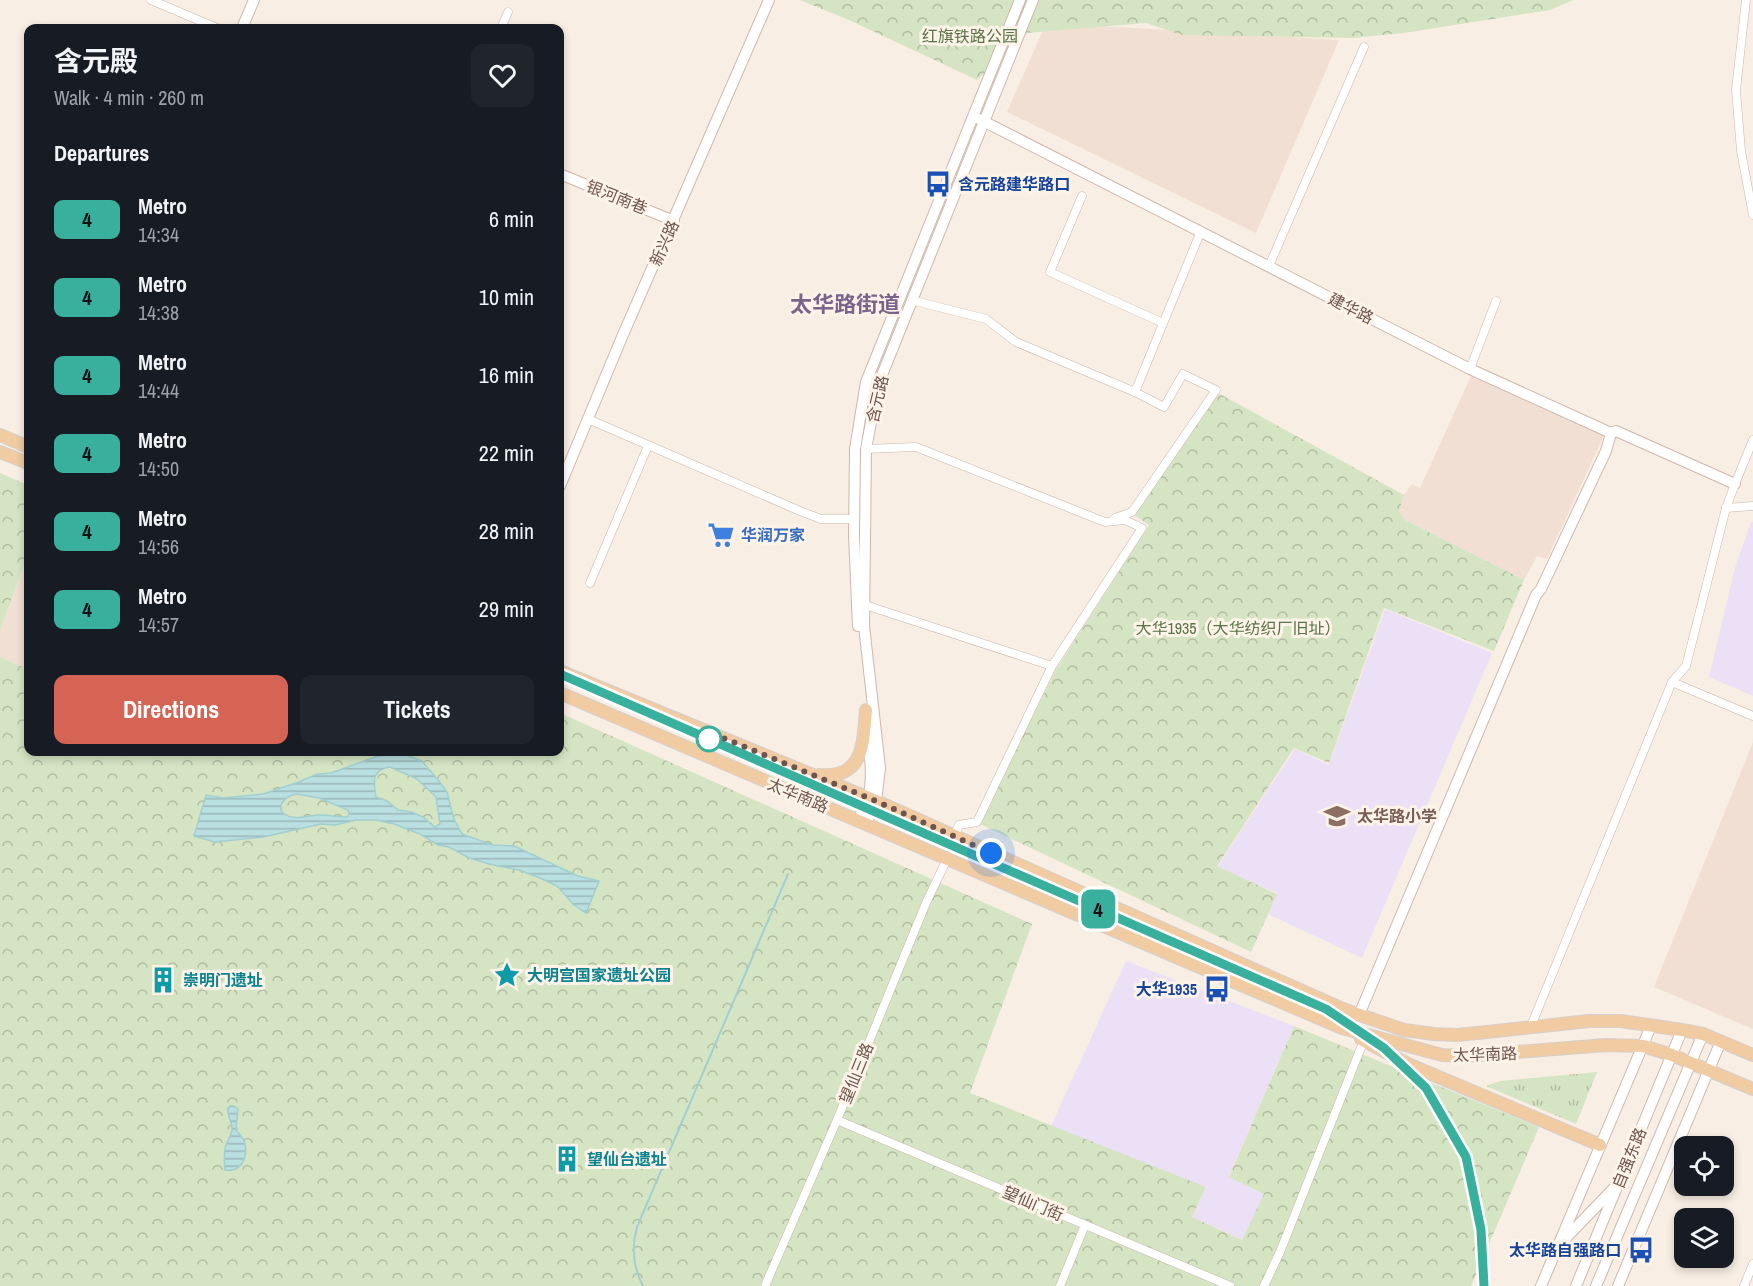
<!DOCTYPE html>
<meta charset="utf-8">
<style>
:root{--surface:#171b24;--page:#20242c;--text:#f1f3f6;--muted:#9ea1a6;--accent:#d66455}
body{margin:0;font-family:"Archivo Narrow","Noto Sans SC",sans-serif;background:var(--page);color:var(--text);height:100vh;display:flex;flex-direction:column;font-size:22px;white-space:nowrap}
*{box-sizing:border-box;margin:0}
p{font-size:20px;color:var(--muted)}
.icon{flex:none;width:33px;height:33px;fill:none;stroke:currentColor;stroke-width:2;stroke-linecap:round;stroke-linejoin:round}
.map{position:relative;flex:1;overflow:hidden}
.drawer{position:absolute;left:24px;top:24px;width:540px;height:732px;display:flex;flex-direction:column;background:var(--surface);border-radius:12px;box-shadow:0 3px 9px #0003}
.drawer>*{flex:none}
.badge{padding:0 12px;border-radius:9px;font-size:21px;line-height:39px}
.tools{position:absolute;left:1674px;top:1136px;display:grid;gap:12px}
.tools a{display:grid;place-items:center;width:60px;height:60px;border-radius:12px;background:var(--surface);box-shadow:0 3px 9px #0003;font-size:30px}
.you{position:absolute;width:30px;height:30px;margin:-15px;border:4px solid #fff;border-radius:50%;background:#1a73e8;box-shadow:0 0 0 9px #1a73e833}
.map>.badge{position:absolute;translate:-50% -50%;box-shadow:0 0 0 3px #fff}
h2{padding:0 30px;font-size:22px;line-height:54px}
.round{display:grid;place-items:center;flex:none;width:63px;height:63px;border-radius:12px;background:var(--page)}
.summary{display:flex;align-items:center;justify-content:space-between;height:102px;padding:0 30px}
h1{font-size:28px;font-weight:700;line-height:45px}
.primary-button{display:flex;gap:12px;margin-top:auto;padding:12px 30px}
.primary-button a{flex:1;height:69px;border-radius:12px;background:var(--accent);color:#fff;font-size:24px;font-weight:700;line-height:69px;text-align:center}
.primary-button a+a{background:var(--page);color:var(--text)}
ul{padding:0;list-style:none}
li{display:flex;align-items:center;gap:18px;height:78px;padding:0 30px}
li div{flex:1}
li b{display:block;font-size:22px}
li em{font-style:normal}
li .badge{min-width:66px;font-weight:700;text-align:center}
.map>svg:first-child{display:block}
</style>
<div class="map">
<svg width="1753" height="1286" viewBox="0 0 1753 1286">
<defs>
<pattern id="grass-tufts" width="24" height="20" patternUnits="userSpaceOnUse" patternTransform="scale(1.5)"><rect width="24" height="20" fill="#d5e5c3"/><path d="M3 7l-1-3M5 7V3M7 7l1-3M15 17l-1-3M17 17v-4M19 17l1-3" fill="none" stroke="#b1bca1"/></pattern>
<pattern id="forest-crowns" width="20" height="18" patternUnits="userSpaceOnUse" patternTransform="scale(1.5)"><rect width="20" height="18" fill="#d5e5c3"/><path d="M2 6a3 3 0 1 1 6 0M12 15a3 3 0 1 1 6 0" fill="none" stroke="#b1bca1"/></pattern>
<pattern id="water-rules" width="6" height="5" patternUnits="userSpaceOnUse" patternTransform="scale(1.5)"><rect width="6" height="5" fill="#badfe0"/><path d="M0 2.5h6" fill="none" stroke="#9bb7b8"/></pattern>
</defs>
<rect width="100%" height="100%" fill="#f9eee3"/>
<g fill="#f0dfd2">
<path d="M1046,23L1339,40L1256,233L1007,112Z"/>
<path d="M1471,376L1604,435L1547,559L1537,556L1524,580L1405,520L1399,511L1404,495L1412,484L1420,488Z"/>
<path d="M28,555V669L0,657V630Z"/>
<path d="M1753,742V1029L1654,987Z"/>
</g>
<g fill="#ebe0f5">
<path d="M1751,522H1753V696L1709,677L1735,568Z"/>
<path d="M1385,609L1492,653L1362,958L1268,914L1277,893L1217,867L1295,749L1329,765Z"/>
<path d="M1126,961L1294,1026L1229,1176L1264,1194L1243,1240L1192,1217L1206,1187L1051,1126Z"/>
</g>
<path fill="url(#grass-tufts)" d="M1597,1072L1576,1124L1486,1086L1500,1081Z"/>
<g fill="url(#forest-crowns)">
<path d="M800,0H1573L1550,10L1404,33L1352,38L1182,35L1146,23L1027,33L977,80L849,20Z"/>
<path d="M1220,394L1404,495L1399,511L1405,520L1524,580L1494,651L1384,608L1329,763L1294,748L1217,866L1277,894L1251,952L980,824L1055,671L1149,525L1133,514L1210,401Z"/>
<path d="M0,473L28,485V555L0,630Z"/>
<path d="M0,657L28,669V752H560V713L1032,924L970,1093L1206,1187L1192,1217L1242,1240L1264,1194L1229,1177L1294,1026L1539,1127L1471,1286H0Z"/>
</g>
<g fill="url(#water-rules)" stroke="#a1cfd1" stroke-width="1.5" fill-rule="evenodd">
<path d="M403,754L422,761L439,781L447,792L454,819L462,834L493,845L514,846L578,876L599,881L586,913L574,905L557,886L540,878L519,870L489,864L469,858L449,847L438,845L420,834L394,824L376,820H356L335,825L321,824L263,837L215,842L194,836L206,795L223,798L263,794L299,782L317,774L331,773L378,756ZM390,767L417,779L436,797L440,824L435,827L423,817L411,812L398,810L387,801L376,797C374,783 370,770 390,767ZM297,794L319,798L348,810L349,813L348,817C339,817 329,815 320,815C311,815 300,819 291,817C272,812 283,795 297,794Z"/>
<path d="M230,1106H234L238,1109L236,1130C239,1134 244,1138 245,1143C248,1156 242,1173 225,1170C224,1165 224,1149 226,1145C228,1139 233,1134 232,1127C231,1119 227,1116 228,1108Z"/>
</g>
<g fill="none" stroke-linecap="round" stroke-linejoin="round">
<path stroke="#a1cfd1" stroke-width="2" d="M643,1286C633,1267 631,1248 637,1227L788,874"/>
<g stroke="#c8b5ab" stroke-width="9">
<g id="street">
<path d="M151,0L217,28"/>
<path d="M1746,0L1736,90L1741,151L1753,215"/>
<path d="M501,28L508,12"/>
<path d="M1082,196L1050,272L1163,323"/>
<path d="M1269,266L1364,47"/>
<path d="M911,300L986,319L1016,342L1135,392L1164,407L1183,374L1216,390L1132,512L1115,518"/>
<path d="M1470,369L1496,301"/>
<path d="M1135,392L1201,231"/>
<path d="M588,419L800,511L821,519H854"/>
<path d="M866,449L916,447L1105,522L1125,520L1142,528L1052,666L977,822L959,825L954,836"/>
<path d="M1726,508L1753,506"/>
<path d="M590,583L648,446"/>
<path d="M865,605L1052,666"/>
<path d="M1672,682L1753,716"/>
<path d="M1531,1026L1672,682L1686,666L1726,508L1735,484L1753,440"/>
<path d="M837,1120L1230,1286"/>
<path d="M765,1286L837,1120L926,903L947,859"/>
<path d="M1060,1286L1085,1225"/>
<path d="M1264,1286L1280,1252L1364,1040"/>
<path d="M1744,1286L1753,1264"/>
</g>
</g>
<g stroke="#ceb7ac" stroke-width="12">
<g id="secondary">
<path d="M242,28L254,0"/>
<path d="M979,119L1470,369L1611,433L1616,431L1735,484"/>
<path d="M560,174L674,221"/>
<path d="M560,486L622,337L769,0"/>
<path d="M858,626L854,536L855,449L866,382L1020,0"/>
<path d="M858,820C861,813 865,806 868,799C874,776 869,751 867,728"/>
<path d="M866,824L876,801L880,768L864,626L866,449L878,385L1033,0"/>
<path d="M1359,1015L1536,595L1541,589L1606,451L1611,433"/>
<path d="M1561,1243L1615,1187"/>
<path d="M1541,1286L1651,1026"/>
<path d="M1576,1286L1682,1030"/>
<path d="M1596,1286L1703,1034"/>
<path d="M1618,1286L1721,1041"/>
</g>
</g>
<g stroke="#d6cfcd" stroke-width="14">
<g id="primary">
<path d="M0,435L28,447"/>
<path d="M0,452L28,463"/>
<path d="M560,671L876,801L1345,1010L1404,1030L1434,1034L1457,1035L1487,1032L1589,1021H1621L1682,1030L1703,1034L1753,1055"/>
<path d="M560,693L1342,1028L1442,1055L1465,1056L1606,1045L1643,1046L1672,1055L1753,1089"/>
<path d="M819,775C864,779 863,744 866,710"/>
<path d="M1361,1039L1410,1065L1600,1145"/>
</g>
</g>
<use href="#street" stroke="#fff" stroke-width="8"/>
<use href="#secondary" stroke="#fff" stroke-width="10"/>
<use href="#primary" stroke="#f1cba2" stroke-width="12"/>
</g>
<g fill="none" stroke-linecap="round" stroke-linejoin="round">
<g stroke="#fff" stroke-width="14">
<path id="line" d="M560,674L1326,1009L1384,1048L1426,1088L1466,1157L1481,1230L1484,1286"/>
</g>
<use href="#line" stroke="#39b09e" stroke-width="9"/>
<path stroke="#6e544c" stroke-width="6" stroke-dasharray="0 10.8" d="M709,739L704,730L876,801L991,853"/>
</g>
<defs>
<g id="bus-bare" transform="scale(2.07)"><path d="M-5-6H5V4H4V6H2V4H-2V6H-4V4H-5ZM-3.5-4V0h7V-4ZM-3.5 1.2v1.5H-2V1.2ZM2 1.2v1.5H3.5V1.2Z" fill="#1a4fb4" stroke="#fdf3e8" stroke-width="2.5" paint-order="stroke"/></g>
<g id="supermarket-bare" transform="scale(2.07)"><path d="M-6-5.5h2.5l.6 2H6L4.5 2H-2.5L-4.4-4H-6ZM-1.5 3.2a1.3 1.3 0 1 0 .1 0ZM3 3.2a1.3 1.3 0 1 0 .1 0Z" fill="#3f7fe0" stroke="#fdf3e8" stroke-width="2.5" paint-order="stroke"/></g>
<g id="school-bare" transform="scale(2.07)"><path d="M0-5L7-2L0 1L-7-2ZM-4 1L0 2.5L4 1V4Q0 6-4 4Z" fill="#8d6e63" stroke="#fdf3e8" stroke-width="2.5" paint-order="stroke"/></g>
<g id="sight-bare" transform="scale(2.07)"><path d="M0-6L1.8-2.2L6-1.7L2.9 1.2L3.7 5.4L0 3.3L-3.7 5.4L-2.9 1.2L-6-1.7L-1.8-2.2Z" fill="#0f9aa8" stroke="#fdf3e8" stroke-width="2.5" paint-order="stroke"/></g>
<g id="building-bare" transform="scale(2.07)"><path d="M-4-6H4V6H1V3H-1V6H-4ZM-2.5-4.3h1.7v1.8h-1.7ZM.8-4.3h1.7v1.8H.8ZM-2.5-1h1.7V.8h-1.7ZM.8-1h1.7V.8H.8Z" fill="#0f9aa8" stroke="#fdf3e8" stroke-width="2.5" paint-order="stroke"/></g>
</defs>
<g fill-rule="evenodd">
<use href="#bus-bare" x="938" y="184"/>
<use href="#supermarket-bare" x="721" y="535"/>
<use href="#school-bare" x="1337" y="816"/>
<use href="#sight-bare" x="507" y="975"/>
<use href="#building-bare" x="163" y="980"/>
<use href="#bus-bare" x="1217" y="989"/>
<use href="#building-bare" x="567" y="1159"/>
<use href="#bus-bare" x="1641" y="1250"/>
</g>
<circle fill="#fff" stroke="#39b09e" stroke-width="3" cx="709" cy="739" r="12"/>
<g text-anchor="middle" stroke-width="6" stroke-linejoin="round" paint-order="stroke">
<g font-size="16" fill="#587345" stroke="#fdf3e8">
<text x="970" y="42">红旗铁路公园</text>
<text x="1238" y="634">大华1935（大华纺织厂旧址）</text>
</g>
<g font-size="16" font-weight="bold" fill="#164399" stroke="#fdf3e8" text-anchor="end">
<text x="958" y="190" text-anchor="start">含元路建华路口</text>
<text x="1197" y="995">大华1935</text>
<text x="1621" y="1256">太华路自强路口</text>
</g>
<g font-size="16" fill="#6e544c" stroke="#fdf3e8">
<text transform="translate(617 197) rotate(22)" y="6">银河南巷</text>
<text transform="translate(664 243) rotate(-66)" y="6">新兴路</text>
<text transform="translate(1351 308) rotate(27)" y="6">建华路</text>
<text transform="translate(877 399) rotate(-77)" y="6">含元路</text>
<text transform="translate(798 795) rotate(23)" y="6">太华南路</text>
<text transform="translate(1485 1054) rotate(-2)" y="6">太华南路</text>
<text transform="translate(856 1073) rotate(-68)" y="6">望仙三路</text>
<text transform="translate(1629 1158) rotate(-68)" y="6">自强东路</text>
<text transform="translate(1033 1203) rotate(23)" y="6">望仙门街</text>
</g>
<g font-size="16" font-weight="bold" fill="#366cbe" stroke="#fdf3e8" text-anchor="start">
<text x="741" y="541">华润万家</text>
</g>
<g font-size="16" font-weight="bold" fill="#785e54" stroke="#fdf3e8" text-anchor="start">
<text x="1357" y="822">太华路小学</text>
</g>
<g font-size="16" font-weight="bold" fill="#0d838f" stroke="#fdf3e8" text-anchor="start">
<text x="527" y="981">大明宫国家遗址公园</text>
<text x="183" y="986">崇明门遗址</text>
<text x="587" y="1165">望仙台遗址</text>
</g>
<g font-size="22" font-weight="bold" fill="#7a648b" stroke="#fdf3e8">
<text x="845" y="312">太华路街道</text>
</g>
</g>
</svg>
<div class="tools">
<a><svg class="icon" aria-label="locate" viewBox="0 0 24 24"><circle cx="12" cy="12" r="6"/><path d="M12 2v4M12 18v4M2 12h4M18 12h4"/></svg></a>
<a><svg class="icon" aria-label="layers" viewBox="0 0 24 24"><path d="M12 4l9 5-9 5-9-5zM3 14l9 5 9-5"/></svg></a>
</div>
<div class="you" style="left:991px;top:853px"></div>
<b class="badge" style="left:1098px;top:909px;background:#39b09e;color:#111">4</b>
<section class="drawer">
<div class="summary"><div><h1>含元殿</h1><p>Walk · 4 min · 260 m</p></div><a class="round"><svg class="icon" aria-label="heart" viewBox="0 0 24 24"><path d="M12 20l-8-8c-3-5 5-10 8-4 3-6 11-1 8 4z"/></svg></a></div>
<h2>Departures</h2>
<ul>
<li><span class="badge" style="background:#39b09e;color:#111">4</span><div><b>Metro</b><p>14:34</p></div><em>6 min</em></li>
<li><span class="badge" style="background:#39b09e;color:#111">4</span><div><b>Metro</b><p>14:38</p></div><em>10 min</em></li>
<li><span class="badge" style="background:#39b09e;color:#111">4</span><div><b>Metro</b><p>14:44</p></div><em>16 min</em></li>
<li><span class="badge" style="background:#39b09e;color:#111">4</span><div><b>Metro</b><p>14:50</p></div><em>22 min</em></li>
<li><span class="badge" style="background:#39b09e;color:#111">4</span><div><b>Metro</b><p>14:56</p></div><em>28 min</em></li>
<li><span class="badge" style="background:#39b09e;color:#111">4</span><div><b>Metro</b><p>14:57</p></div><em>29 min</em></li>
</ul>
<div class="primary-button"><a>Directions</a><a>Tickets</a></div>
</section>
</div>
